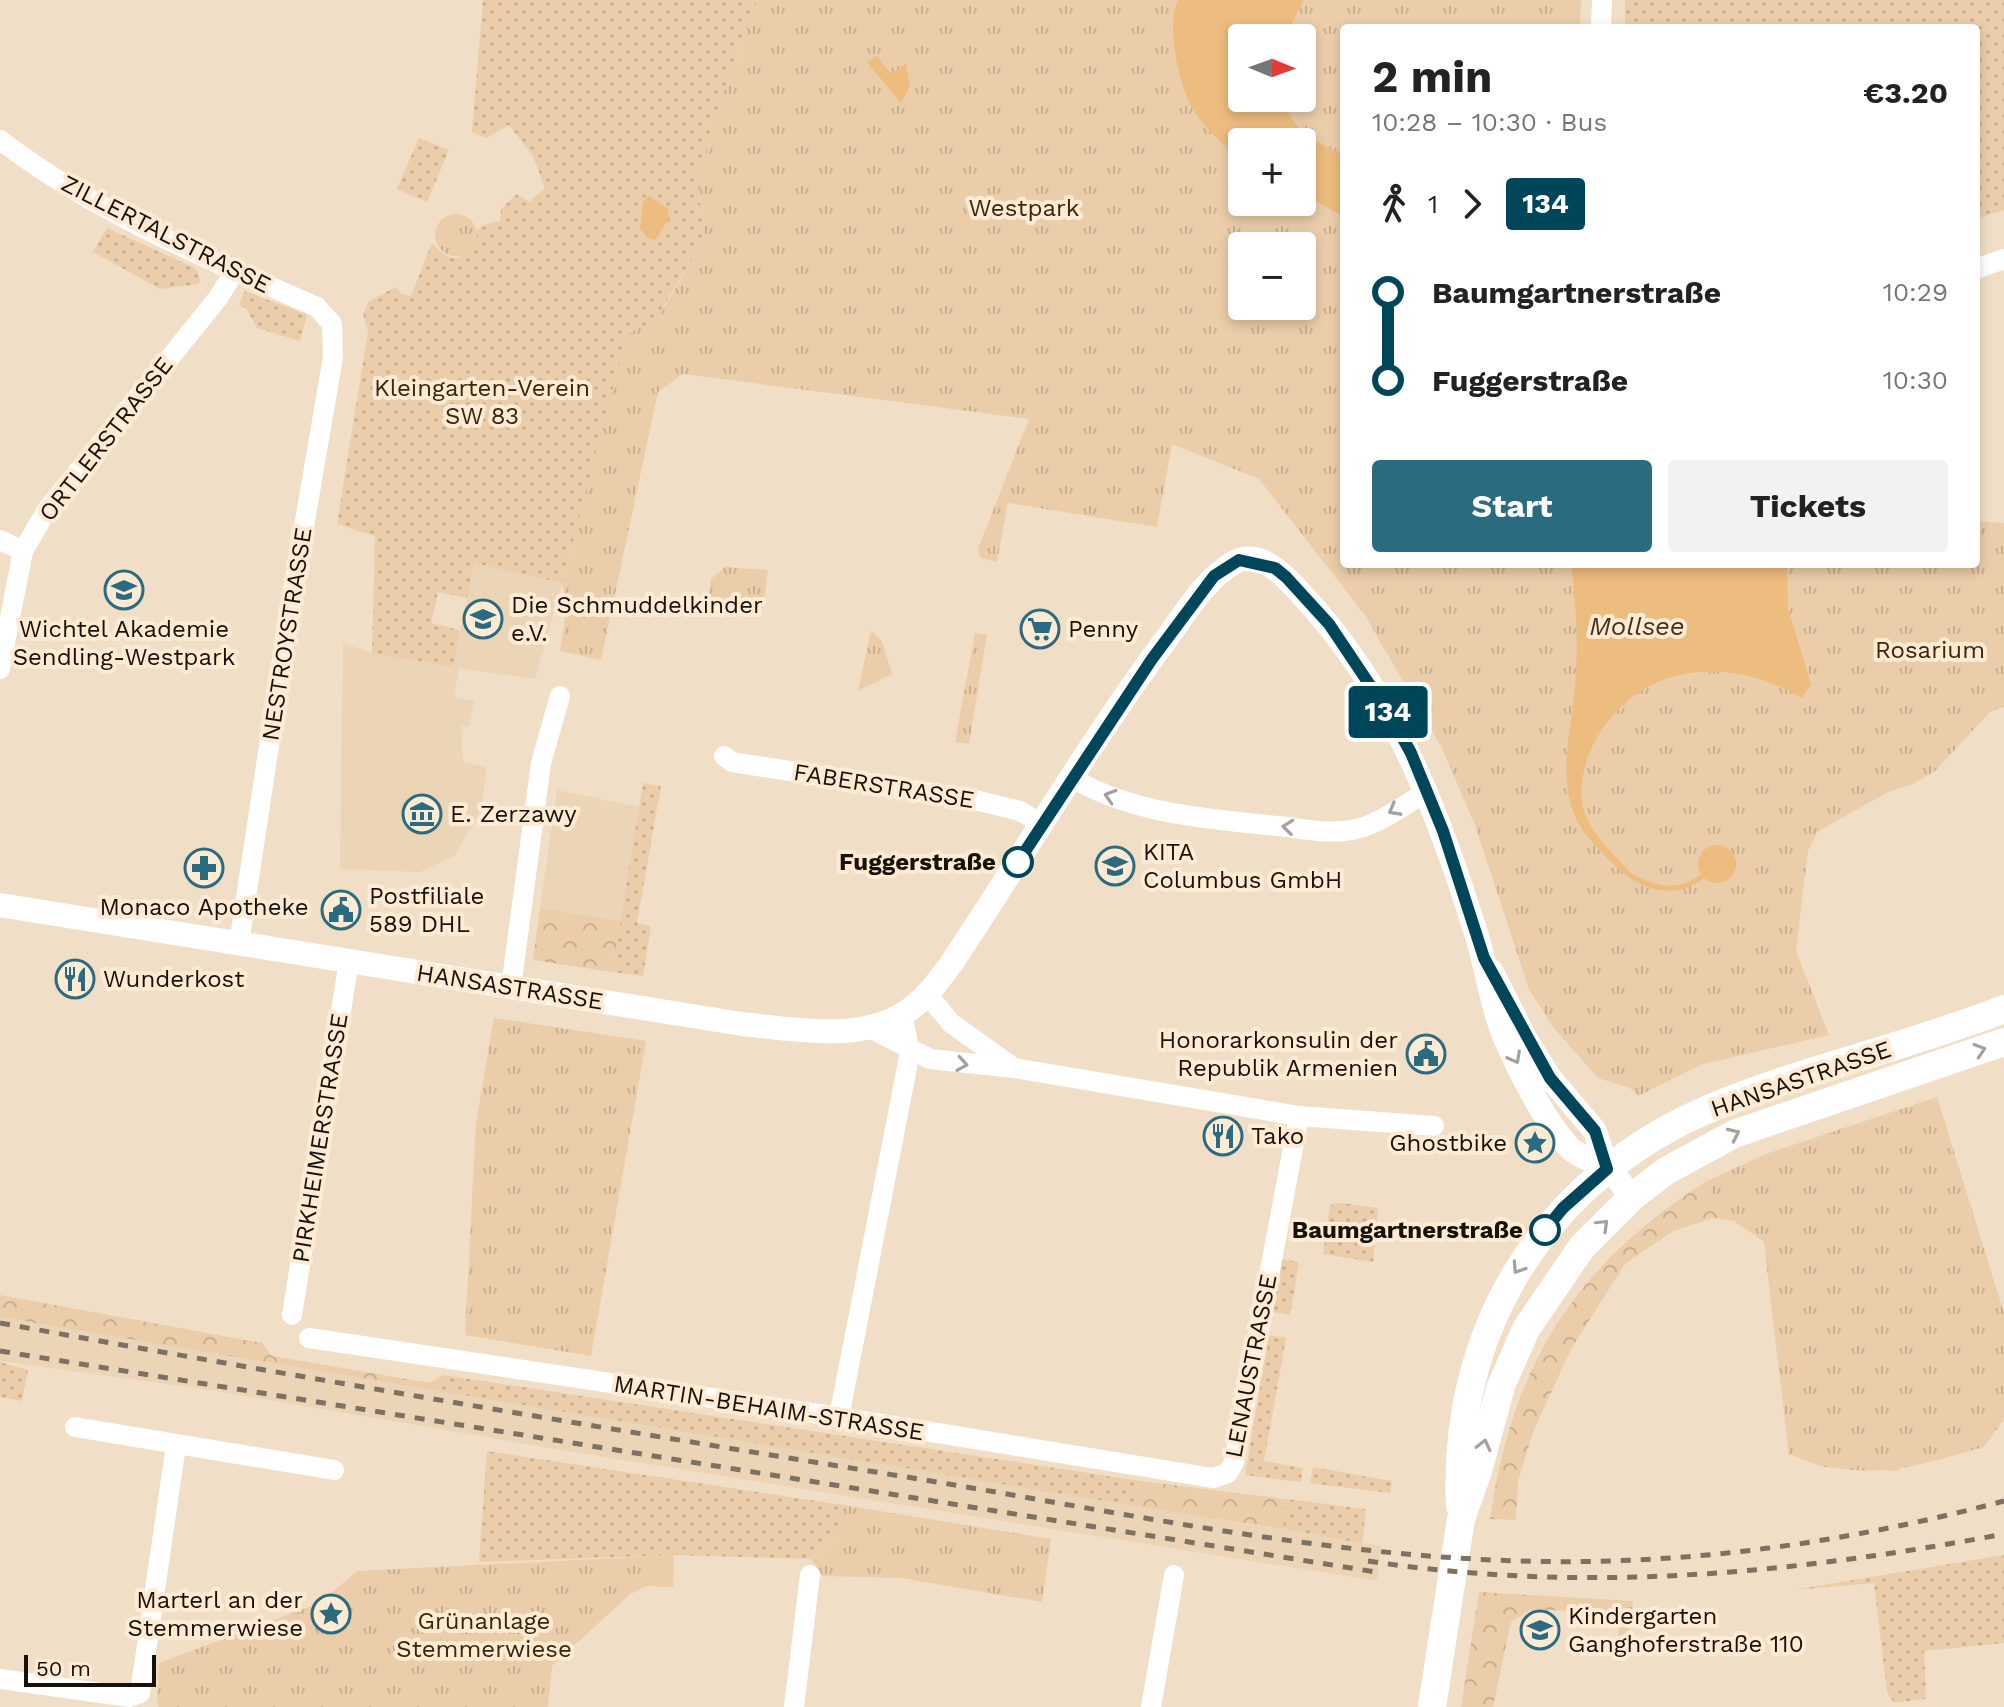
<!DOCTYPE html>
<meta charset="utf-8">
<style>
:root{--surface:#fff;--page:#f2f2f2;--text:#222;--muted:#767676;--accent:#2b6b80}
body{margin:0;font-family:"Work Sans",sans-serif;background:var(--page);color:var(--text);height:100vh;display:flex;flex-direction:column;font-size:30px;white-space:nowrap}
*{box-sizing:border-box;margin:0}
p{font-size:26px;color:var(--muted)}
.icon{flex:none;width:44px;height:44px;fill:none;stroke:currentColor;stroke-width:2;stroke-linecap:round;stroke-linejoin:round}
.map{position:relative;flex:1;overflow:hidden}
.drawer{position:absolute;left:1340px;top:24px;width:640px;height:544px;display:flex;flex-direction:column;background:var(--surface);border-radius:8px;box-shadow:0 4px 12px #0003}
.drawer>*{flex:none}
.badge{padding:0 16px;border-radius:6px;font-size:28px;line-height:52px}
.needle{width:52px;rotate:91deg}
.fabs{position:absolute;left:1228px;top:24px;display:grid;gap:16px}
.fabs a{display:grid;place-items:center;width:88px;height:88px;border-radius:8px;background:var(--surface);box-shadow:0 4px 12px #0003;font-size:40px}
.scale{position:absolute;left:24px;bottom:20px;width:132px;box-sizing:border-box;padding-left:8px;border:4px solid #18120a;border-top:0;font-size:22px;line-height:28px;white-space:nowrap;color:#18120a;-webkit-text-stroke:6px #ffebd4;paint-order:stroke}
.map>.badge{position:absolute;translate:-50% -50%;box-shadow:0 0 0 4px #fff}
.legs{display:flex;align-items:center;gap:12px;height:88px;padding:0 32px;font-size:26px}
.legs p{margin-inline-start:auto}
.summary{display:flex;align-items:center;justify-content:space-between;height:136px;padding:0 32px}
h1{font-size:44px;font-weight:700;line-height:60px}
.primary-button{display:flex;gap:16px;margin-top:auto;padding:16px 32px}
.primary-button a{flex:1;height:92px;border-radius:8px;background:var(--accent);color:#fff;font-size:32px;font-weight:700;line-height:92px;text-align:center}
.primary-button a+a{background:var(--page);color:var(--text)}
ul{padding:0 32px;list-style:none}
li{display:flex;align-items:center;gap:28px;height:88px;font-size:30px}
li i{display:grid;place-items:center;width:12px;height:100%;margin:0 10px;background:currentColor}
li i::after{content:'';width:20px;height:20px;margin:-10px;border:6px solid;border-radius:50%;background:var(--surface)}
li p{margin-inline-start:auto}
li:first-child i{background:linear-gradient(#0000 50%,currentColor 0)}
li:last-child i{background:linear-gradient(currentColor 50%,#0000 0)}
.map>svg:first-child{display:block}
</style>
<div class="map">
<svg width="2004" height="1707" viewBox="0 0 2004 1707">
<defs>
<pattern id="grass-dots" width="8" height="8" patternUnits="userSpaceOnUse" patternTransform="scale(2)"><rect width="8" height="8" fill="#ebcda9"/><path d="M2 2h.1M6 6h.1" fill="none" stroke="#c9af90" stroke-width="1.8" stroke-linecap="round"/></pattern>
<pattern id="forest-crowns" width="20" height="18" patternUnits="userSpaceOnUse" patternTransform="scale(2)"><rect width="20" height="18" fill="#ebcda9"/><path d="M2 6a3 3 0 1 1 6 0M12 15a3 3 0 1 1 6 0" fill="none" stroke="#c9af90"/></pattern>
<pattern id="park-tufts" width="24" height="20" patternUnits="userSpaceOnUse" patternTransform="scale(2)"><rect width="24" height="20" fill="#ebcda9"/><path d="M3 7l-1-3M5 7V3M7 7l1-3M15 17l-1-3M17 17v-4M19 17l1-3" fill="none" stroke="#c9af90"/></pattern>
</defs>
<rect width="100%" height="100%" fill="#f1dec7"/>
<g fill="#ecd4b7">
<path d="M474,563L562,583L535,679L459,668L454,697L474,701L469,727L461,726L463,762L487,767L481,810L454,856L420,872L340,869L343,643L372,653L453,667Z"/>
<path d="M557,790L639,807L621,921L540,908Z"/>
<path d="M0,1317L1381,1546L1377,1581L592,1455L210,1390L0,1361Z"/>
</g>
<g fill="url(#grass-dots)">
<path d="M483,0H757L710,131L700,202L706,227L704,239L665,304L594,464L562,583L474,563L467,598L438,592L431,623L460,630L453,667L372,653L375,536L337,524L368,332L363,314L369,301L396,287L402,294L411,296L432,243C460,273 464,252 477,231C482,223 492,223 500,221L501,209L517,194L529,202L545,188L533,156L509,125L486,138L472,132Z"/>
<path d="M1625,0H2004V210L1976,219V28H1625Z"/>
<path d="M419,138L449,150L427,202L397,189Z"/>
<path d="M107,228L195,268L200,278L199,284L160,289L93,252Z"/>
<path d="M245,291L307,315L300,341L257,328L246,308L239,305Z"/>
<path d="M643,783L661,786L637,923L651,926L643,976L612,972Z"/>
<path d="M1341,1203L1378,1208L1373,1262L1323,1254L1330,1205Z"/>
<path d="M1282,1259L1299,1262L1290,1315L1273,1312Z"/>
<path d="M1269,1335L1286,1338L1264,1461L1303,1468L1301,1482L1245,1475Z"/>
<path d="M0,1362L28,1370L22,1401L0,1397Z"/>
<path d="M443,1375L1141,1481L1136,1506L439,1391Z"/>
<path d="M487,1451L843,1505L839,1535L811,1559L674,1555L479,1562Z"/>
<path d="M1313,1467L1392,1481L1390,1493L1310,1483Z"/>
<path d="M1286,1499L1366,1509L1362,1543L1283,1529Z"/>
<path d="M2004,1555V1643L1924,1651L1926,1699L1894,1703L1887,1692L1874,1583L1793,1590Z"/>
</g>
<g fill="url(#forest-crowns)">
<path d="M540,908L621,921L612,972L533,960Z"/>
<path d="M1707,1181H1716L1742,1206L1896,1435L1899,1471L1823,1467L1789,1454L1764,1242L1734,1221L1713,1218L1673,1231L1625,1264L1571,1349L1533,1432L1518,1481L1516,1520L1490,1519C1512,1364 1576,1264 1707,1181Z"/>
<path d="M0,1295L262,1343L272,1356L430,1383L443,1375L439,1391L0,1317Z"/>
<path d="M1141,1481L1286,1499L1283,1529L1136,1506Z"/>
<path d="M1479,1592L1633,1601L1626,1659H1617L1619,1624L1613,1615L1602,1611L1530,1610L1511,1622L1493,1707H1461Z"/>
</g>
<g fill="url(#park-tufts)" fill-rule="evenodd">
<path d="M757,0H1581L1580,28H1344V564H1976V521L2004,523V706L1990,712L1935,771L1913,784L1888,792L1817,832L1808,851L1796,951L1829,1035L1703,1064L1638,1096L1630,1088L1598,1078L1553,1027L1529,989L1475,825L1442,748L1364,614L1259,479L1172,444L1157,527L1008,503L997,562L981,558L978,549L1029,419L683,374L658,392L601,660L560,651L567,605L562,583L627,334L657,320L704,239L698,165L705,159L710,131ZM1242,38H1302V98H1242ZM1242,142H1302V202H1242ZM1242,246H1302V306H1242Z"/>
<circle cx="456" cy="235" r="21"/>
<path d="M725,567L768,570L763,608L732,604L730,612L707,609L711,579Z"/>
<path d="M871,631L882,641L892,674L858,691Z"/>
<path d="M975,633L987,635L969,744L955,742Z"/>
<path d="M494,1018L646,1041L591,1356L465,1335L476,1123Z"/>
<path d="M1937,1097L2004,1313V1419L1984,1447C1909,1468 1865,1484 1789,1454L1764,1242L1741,1216L1723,1212L1707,1181L1766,1154Z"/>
<path d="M843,1505L1051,1539L1042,1602L902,1578L823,1576L811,1559L839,1535Z"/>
<path d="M674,1555L673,1587L646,1586L629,1595L552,1666L548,1707H159L157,1702L159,1663L320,1603L357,1571Z"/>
</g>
<g fill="#edbc7f">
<path d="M1178,0H1304L1284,38H1242V98H1282C1294,131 1312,142 1344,154V217L1302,193V142H1242V157C1223,145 1209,133 1196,114C1180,91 1165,26 1178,0Z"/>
<path d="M877,56L891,74L906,63L910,86L901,103L867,62Z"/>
<path d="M649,196L668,209L669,218L655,240L648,238L640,229L643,202Z"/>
<path d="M1571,564H1787L1788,608L1811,684L1802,698C1727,654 1636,662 1593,745C1583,764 1577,796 1586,817C1594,836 1613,854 1627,869L1622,873C1606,856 1584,838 1575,816C1556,772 1574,721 1576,675C1578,638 1576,601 1571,564Z"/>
<circle cx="1717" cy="864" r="19"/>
</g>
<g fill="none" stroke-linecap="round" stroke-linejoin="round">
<path stroke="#edbc7f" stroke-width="5" d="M1621,868C1646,890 1679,897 1705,874"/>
<g stroke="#fff" stroke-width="20">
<path d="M1601,28L1602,0"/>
<path d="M0,140C95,213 208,259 317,307L332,324L333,357L288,620L239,944"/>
<path d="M1976,269L2004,259"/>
<path d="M0,540L23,551"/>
<path d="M0,669L23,551L47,510L218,298L235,271"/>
<path d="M724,756L732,762L975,800L1020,811L1042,824"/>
<path d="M1072,778C1133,814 1208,819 1278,826C1304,829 1331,835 1357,829C1381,823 1405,804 1427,792"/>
<path d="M511,987L541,763L560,696"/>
<path d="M927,994L951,1023L1014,1068"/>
<path d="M868,1027L930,1059L1014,1068L1299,1116L1434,1126"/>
<path d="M292,1315L349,961"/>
<path d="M309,1338L839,1417L1213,1478L1228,1473L1234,1462L1299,1116"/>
<path d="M839,1417L910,1052L902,1015"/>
<path d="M75,1427L334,1470"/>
<path d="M0,1679L129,1697L140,1693L176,1445"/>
<path d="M794,1707L810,1575"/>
<path d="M1151,1707L1174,1575"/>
</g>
<g stroke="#fff" stroke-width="24">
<path d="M0,905L742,1024C791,1029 858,1042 903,1014C923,1002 937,983 951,964C1023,856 1089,743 1167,638C1187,611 1205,579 1235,562C1261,548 1289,580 1304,597C1392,692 1437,808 1475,930C1488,970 1491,1009 1509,1047C1522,1076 1546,1123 1568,1146C1577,1157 1595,1160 1607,1168C1616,1175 1624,1188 1632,1197"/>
<path d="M1492,972L1526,1040L1550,1078L1595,1131L1607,1169"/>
</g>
<g stroke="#fff" stroke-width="28">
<path d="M1460,1506C1451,1328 1547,1177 1711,1108C1806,1068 1908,1047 2004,1009"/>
<path d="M1432,1707L1461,1519L1478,1471L1501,1386L1526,1329L1582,1247L1632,1197L1666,1171L1734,1134L2004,1042"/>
</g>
<g stroke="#7d7162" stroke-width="5" stroke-dasharray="10 10" stroke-linecap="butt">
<path d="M0,1323C298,1377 596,1427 894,1475C1101,1508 1310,1555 1520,1561C1684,1566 1846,1543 2004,1501"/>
<path d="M0,1351L1382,1573"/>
<path d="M1368,1561C1585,1594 1790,1574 2004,1534"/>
</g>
</g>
<defs><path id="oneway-chevron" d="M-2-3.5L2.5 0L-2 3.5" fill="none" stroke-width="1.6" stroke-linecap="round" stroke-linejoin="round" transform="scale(2)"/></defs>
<g stroke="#a3a09d">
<use href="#oneway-chevron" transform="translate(1110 796) rotate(-163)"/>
<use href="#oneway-chevron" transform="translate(1394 810) rotate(151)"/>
<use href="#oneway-chevron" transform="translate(1288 827) rotate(-174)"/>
<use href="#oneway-chevron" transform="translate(1980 1050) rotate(-18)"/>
<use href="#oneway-chevron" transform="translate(1515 1058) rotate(62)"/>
<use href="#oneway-chevron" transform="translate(962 1064) rotate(9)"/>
<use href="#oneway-chevron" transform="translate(1734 1134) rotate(-25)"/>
<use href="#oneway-chevron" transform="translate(1603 1225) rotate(-44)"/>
<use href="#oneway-chevron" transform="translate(1518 1268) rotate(123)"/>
<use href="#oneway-chevron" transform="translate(1484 1445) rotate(-77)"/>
</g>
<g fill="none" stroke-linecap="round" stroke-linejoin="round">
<g stroke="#fff" stroke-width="18">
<path id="line-1" d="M1018,862L1152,659L1214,576L1239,560L1275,568L1286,577L1329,624L1390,715L1411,753L1443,831L1484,958L1550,1078L1595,1131L1607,1169L1563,1208L1545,1230"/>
</g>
<use href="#line-1" stroke="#00465a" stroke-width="12"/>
</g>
<defs>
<g id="school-ring" transform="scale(2)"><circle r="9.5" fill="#ffebd4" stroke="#2b6b80" stroke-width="1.5"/><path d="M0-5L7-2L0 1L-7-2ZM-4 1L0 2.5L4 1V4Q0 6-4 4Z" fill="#2b6b80"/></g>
<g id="supermarket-ring" transform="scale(2)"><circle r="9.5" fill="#ffebd4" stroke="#2b6b80" stroke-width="1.5"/><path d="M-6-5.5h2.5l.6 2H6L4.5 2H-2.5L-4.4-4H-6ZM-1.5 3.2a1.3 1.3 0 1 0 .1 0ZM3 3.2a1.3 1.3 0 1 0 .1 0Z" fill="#2b6b80"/></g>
<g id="museum-ring" transform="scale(2)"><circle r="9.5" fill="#ffebd4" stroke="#2b6b80" stroke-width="1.5"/><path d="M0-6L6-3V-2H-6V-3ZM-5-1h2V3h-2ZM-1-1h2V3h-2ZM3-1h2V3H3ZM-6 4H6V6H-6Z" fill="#2b6b80"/></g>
<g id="pharmacy-ring" transform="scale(2)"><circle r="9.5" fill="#ffebd4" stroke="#2b6b80" stroke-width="1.5"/><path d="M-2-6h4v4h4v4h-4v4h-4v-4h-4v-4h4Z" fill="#2b6b80"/></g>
<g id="civic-ring" transform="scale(2)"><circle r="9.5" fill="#ffebd4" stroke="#2b6b80" stroke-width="1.5"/><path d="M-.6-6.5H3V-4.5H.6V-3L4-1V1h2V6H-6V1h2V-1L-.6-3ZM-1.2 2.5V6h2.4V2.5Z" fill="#2b6b80"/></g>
<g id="restaurant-ring" transform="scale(2)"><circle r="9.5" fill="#ffebd4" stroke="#2b6b80" stroke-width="1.5"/><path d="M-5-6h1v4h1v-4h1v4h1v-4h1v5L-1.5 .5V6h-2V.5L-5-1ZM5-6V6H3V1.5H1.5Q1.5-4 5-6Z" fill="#2b6b80"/></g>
<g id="sight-ring" transform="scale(2)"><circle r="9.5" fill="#ffebd4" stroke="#2b6b80" stroke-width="1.5"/><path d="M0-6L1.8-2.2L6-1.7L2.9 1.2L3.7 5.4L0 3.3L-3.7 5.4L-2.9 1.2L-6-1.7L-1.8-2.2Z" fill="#2b6b80"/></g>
</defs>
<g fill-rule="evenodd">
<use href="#school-ring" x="124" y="590"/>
<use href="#school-ring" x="483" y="619"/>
<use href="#supermarket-ring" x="1040" y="629"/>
<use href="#museum-ring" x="422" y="814"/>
<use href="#school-ring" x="1115" y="866"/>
<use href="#pharmacy-ring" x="204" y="868"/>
<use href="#civic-ring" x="341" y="910"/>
<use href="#restaurant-ring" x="75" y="979"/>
<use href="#civic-ring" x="1426" y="1054"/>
<use href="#restaurant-ring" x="1223" y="1136"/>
<use href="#sight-ring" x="1535" y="1143"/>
<use href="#sight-ring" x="331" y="1614"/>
<use href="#school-ring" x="1540" y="1630"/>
</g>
<g fill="#fff" stroke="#00465a" stroke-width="4">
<circle cx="1018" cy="862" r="14"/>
<circle cx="1545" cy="1230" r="14"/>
</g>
<g text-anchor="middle" stroke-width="8" stroke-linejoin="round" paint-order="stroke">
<g font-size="24" fill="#3a260a" stroke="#ffebd4">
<text x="1024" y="216">Westpark</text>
<text x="482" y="396">Kleingarten-Verein<tspan x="482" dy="28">SW 83</tspan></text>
<text x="1930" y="658">Rosarium</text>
<text x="484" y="1629">Grünanlage<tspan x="484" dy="28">Stemmerwiese</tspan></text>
</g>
<g font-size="24" fill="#18120a" stroke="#ffebd4">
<text transform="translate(166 234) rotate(27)" y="8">ZILLERTALSTRASSE</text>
<text transform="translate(106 439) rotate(-52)" y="8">ORTLERSTRASSE</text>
<text transform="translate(287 634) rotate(-81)" y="8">NESTROYSTRASSE</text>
<text transform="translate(884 786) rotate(9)" y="8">FABERSTRASSE</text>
<text transform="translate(510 987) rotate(9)" y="8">HANSASTRASSE</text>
<text transform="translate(1801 1079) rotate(-19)" y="8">HANSASTRASSE</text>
<text transform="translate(320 1138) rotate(-81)" y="8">PIRKHEIMERSTRASSE</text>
<text transform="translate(1251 1366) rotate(-79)" y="8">LENAUSTRASSE</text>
<text transform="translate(769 1408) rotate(9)" y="8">MARTIN-BEHAIM-STRASSE</text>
</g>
<g font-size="24" fill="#18120a" stroke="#ffebd4" text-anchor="start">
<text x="511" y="613">Die Schmuddelkinder<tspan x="511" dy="28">e.V.</tspan></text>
<text x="124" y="637" text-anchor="middle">Wichtel Akademie<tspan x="124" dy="28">Sendling-Westpark</tspan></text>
<text x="1068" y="637">Penny</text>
<text x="450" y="822">E. Zerzawy</text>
<text x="1143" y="860">KITA<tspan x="1143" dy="28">Columbus GmbH</tspan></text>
<text x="369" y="904">Postfiliale<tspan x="369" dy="28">589 DHL</tspan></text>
<text x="204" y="915" text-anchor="middle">Monaco Apotheke</text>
<text x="103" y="987">Wunderkost</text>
<text x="1398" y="1048" text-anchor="end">Honorarkonsulin der<tspan x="1398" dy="28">Republik Armenien</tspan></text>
<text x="1251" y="1144">Tako</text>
<text x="1507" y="1151" text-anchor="end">Ghostbike</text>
<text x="303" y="1608" text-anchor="end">Marterl an der<tspan x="303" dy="28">Stemmerwiese</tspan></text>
<text x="1568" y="1624">Kindergarten<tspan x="1568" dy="28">Ganghoferstraße 110</tspan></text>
</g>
<g font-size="24" font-weight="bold" fill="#18120a" stroke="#ffebd4" text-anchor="end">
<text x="996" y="870">Fuggerstraße</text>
<text x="1523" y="1238">Baumgartnerstraße</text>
</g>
<g font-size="26" font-style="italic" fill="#473217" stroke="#ffebd4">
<text x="1637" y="635">Mollsee</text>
</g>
</g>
</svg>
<div class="fabs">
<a><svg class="needle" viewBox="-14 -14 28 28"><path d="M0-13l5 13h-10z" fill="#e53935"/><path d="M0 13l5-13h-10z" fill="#767676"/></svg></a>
<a>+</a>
<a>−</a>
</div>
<div class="scale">50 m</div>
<b class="badge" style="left:1388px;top:712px;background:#00465a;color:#fff">134</b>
<section class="drawer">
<div class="summary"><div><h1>2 min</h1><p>10:28 – 10:30 · Bus</p></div><b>€3.20</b></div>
<div class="legs"><svg class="icon" aria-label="walk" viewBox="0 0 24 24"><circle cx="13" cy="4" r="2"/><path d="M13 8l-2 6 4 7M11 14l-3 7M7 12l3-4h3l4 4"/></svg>1<svg class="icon" aria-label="forward" viewBox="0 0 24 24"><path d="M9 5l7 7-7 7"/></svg><b class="badge" style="background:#00465a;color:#fff">134</b></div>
<ul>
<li><i style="color:#00465a"></i><b>Baumgartnerstraße</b><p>10:29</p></li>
<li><i style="color:#00465a"></i><b>Fuggerstraße</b><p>10:30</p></li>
</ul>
<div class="primary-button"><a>Start</a><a>Tickets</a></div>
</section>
</div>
